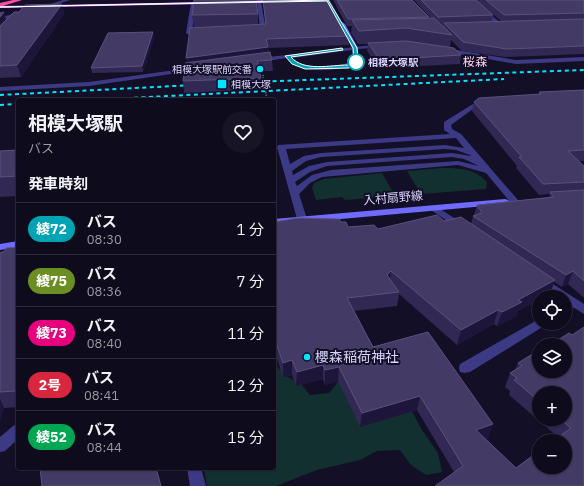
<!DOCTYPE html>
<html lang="ja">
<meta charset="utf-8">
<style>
:root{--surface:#0e0b1c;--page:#171425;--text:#f1f3f6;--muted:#9b9ba3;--line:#2e2b3b}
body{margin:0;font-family:"IBM Plex Sans","Noto Sans JP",sans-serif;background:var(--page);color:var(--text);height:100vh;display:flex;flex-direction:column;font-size:15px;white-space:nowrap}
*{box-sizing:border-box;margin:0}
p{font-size:13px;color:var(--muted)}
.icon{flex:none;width:22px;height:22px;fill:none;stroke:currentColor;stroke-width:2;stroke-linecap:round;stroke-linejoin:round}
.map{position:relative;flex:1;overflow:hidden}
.sheet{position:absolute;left:16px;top:98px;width:260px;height:372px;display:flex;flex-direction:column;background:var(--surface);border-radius:4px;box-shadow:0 1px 3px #0004,0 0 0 1px var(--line)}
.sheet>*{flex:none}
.badge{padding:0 8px;border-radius:13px;font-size:14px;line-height:26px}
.buttons{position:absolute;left:532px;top:290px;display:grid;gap:8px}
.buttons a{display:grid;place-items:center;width:40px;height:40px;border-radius:50%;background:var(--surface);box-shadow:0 1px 3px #0004,0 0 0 1px var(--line);font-size:20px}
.map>.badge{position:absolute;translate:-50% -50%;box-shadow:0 0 0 2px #fff}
h2{padding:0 12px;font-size:15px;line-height:36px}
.round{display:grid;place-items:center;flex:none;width:42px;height:42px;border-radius:21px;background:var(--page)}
.head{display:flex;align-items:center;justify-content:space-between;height:68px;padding:0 12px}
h1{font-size:19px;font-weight:700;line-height:30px}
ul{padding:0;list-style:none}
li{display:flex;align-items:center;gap:12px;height:52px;padding:0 12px;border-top:1px solid var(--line)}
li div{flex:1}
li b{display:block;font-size:15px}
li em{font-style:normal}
li .badge{min-width:44px;font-weight:700;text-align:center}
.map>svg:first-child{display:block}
</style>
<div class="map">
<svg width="584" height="486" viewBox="0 0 584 486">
<rect width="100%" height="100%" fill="#130f26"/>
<g fill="#12302f">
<path d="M443,168C461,168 475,169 487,182L486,189L421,194L407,171Z"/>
<path d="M382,173L395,196L345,200L342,197L316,200L312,188L314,183L324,179Z"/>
<path d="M274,363L286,376L301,384L310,395L329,393L337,383L341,375L407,402L422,430L438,453L442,472L426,475L411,465L400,450L377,451L360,460L317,470L276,486H207L204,468H274Z"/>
</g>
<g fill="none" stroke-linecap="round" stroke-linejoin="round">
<path stroke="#2fb8b0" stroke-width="1.5" stroke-dasharray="1 1.5" stroke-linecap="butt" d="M262,84H265"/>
<g fill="#3d3a85" fill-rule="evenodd">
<path d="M257,0L261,1L266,31L263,33L254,31L260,29Z"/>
<path d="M469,0H474L503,25V27H499Z"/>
<path d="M573,299L577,300L579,303L577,306L565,312V303Z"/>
<path d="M539,319V323H546L544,326L470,372L465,373L460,372L459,368L460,364Z"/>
</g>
<g fill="#3d3a85" fill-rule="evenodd">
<path d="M63,0H70L43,9L39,8Z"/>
<path d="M193,2L195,3L192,33L189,35L186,33L191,3Z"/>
<path d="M23,12L25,14L0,21V17Z"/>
<path d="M381,44L383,45V47L358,49V63C340,71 300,76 287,58L260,62L257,60L260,58ZM352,50L353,61C339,67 303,71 292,58Z"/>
<path d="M445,48L516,60L584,57V61L516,64L443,51L442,50Z"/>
<path d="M197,67L199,68V70L89,86L0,91V87L89,82Z"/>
<path d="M484,100L487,102L477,106L451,125L452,129L461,134L517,199L519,201L517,203H511L486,173L458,165L322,177L310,183L299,194L307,219L302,222L297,219L277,147L278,145L450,134L444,130V122L473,104ZM456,138L464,148L445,145L321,153L304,156L290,164L286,149ZM445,149L456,150L470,155L471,156L452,153L327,162L309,166L293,175L292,171L306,161L321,157ZM452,157L464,159L479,166L458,161L331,170L312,175L297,186L295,182L310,172L327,166Z"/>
<path d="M434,205L465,225L467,227L465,229H459L431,210L429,208L431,206Z"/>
<path d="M542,277L584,304V314L565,302V297H557L538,284L537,281L538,278Z"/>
<path d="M18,424V439L5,451L0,452V437L13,426Z"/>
<path d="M187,468H201L206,486H190Z"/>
</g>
<g fill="#6f6bff" fill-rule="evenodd">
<path d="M342,22L345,24L358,48L357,49L352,48L339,24Z"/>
<path d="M505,199L508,200L510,202L508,204L274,225V219Z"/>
<path d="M18,241V247L0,250V244Z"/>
</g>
<g fill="#c25bff" fill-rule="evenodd">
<path d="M263,0L278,1L276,2L244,3L242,2Z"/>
<path d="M208,2L206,4L0,8V6Z"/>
</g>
<path fill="#ff4fa3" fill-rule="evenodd" d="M13,0H22L0,7V3Z"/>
<g stroke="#00e5ff" stroke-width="2" stroke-dasharray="4 3.5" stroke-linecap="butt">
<path d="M250,82L584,70"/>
<path d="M0,95L194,85"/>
<path d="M89,100L504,79"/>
<path d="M0,105L18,104"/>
</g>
<path stroke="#2fb8b0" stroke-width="1.5" stroke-dasharray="1 1.5" stroke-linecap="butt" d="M263,75L267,100"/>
</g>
<g fill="#312854" fill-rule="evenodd">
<path d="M263,0H329L349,36V45L268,48L269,52L272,60L273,71H259L261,78V89L184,93L183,81L194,28L192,15L258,14V25L265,24Z"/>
<path d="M333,0H412L429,17V18H431L414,0H476L493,15L492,21H501L476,0H584V54L505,57L462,51L451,40L450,47L461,55L460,64L379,68L367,51L368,44H358L351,33L352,26H347Z"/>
<path d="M62,4L64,14L21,77L0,78V13L6,20L19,12Z"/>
<path d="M154,37L143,72L92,73L91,68Z"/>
<path d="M584,90V161H578L584,166V297H583L568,284L562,287L554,282L550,294L539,297V300L518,311L517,316L497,326L494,324L457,345L399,294L397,306L354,311L373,347L488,439H486L516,468L558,437L509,395L510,391L505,387L510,373L515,370L518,363L539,371L569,333L584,486L454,472L417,410L360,427L338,381L325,385L323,379L296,386L292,375L283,377L274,350V222H341L348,227L378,229L444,221L471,224L473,216L474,215L477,205L549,197L550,194L539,195L516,168L517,166L472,111L474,102L539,94V92ZM539,393L565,419H539Z"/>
<path d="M18,150V196L0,197V151Z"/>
<path d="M18,247V407L4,408L0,420V254Z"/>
</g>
<g fill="#1d163a">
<path d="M62,4L64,14L21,77L17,65Z"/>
<path d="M4,12L7,23L0,31V17Z"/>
<path d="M153,32L154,37L143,72L142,66Z"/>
<path d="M268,47L269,56L187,67L186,58Z"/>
<path d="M391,271L389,285L387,275Z"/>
<path d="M573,271L568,284L562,287L566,275Z"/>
<path d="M555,280L550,294L544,297H539V300L518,311L517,316L497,326L502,312L518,300Z"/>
<path d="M498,310L494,324L457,345L461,330Z"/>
<path d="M292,360V375L283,377V363Z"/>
<path d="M323,365V379L296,386L297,372Z"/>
<path d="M339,367L338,381L325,385V370Z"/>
<path d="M420,396L417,410L360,427L362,413Z"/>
<path d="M0,399L4,408L0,420Z"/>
<path d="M493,424L488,439L472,444L476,430Z"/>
</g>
<g fill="#433a66" stroke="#5a527e">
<path d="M194,0H256L258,14L192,15Z"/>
<path d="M263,0H329L349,36L266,39L268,47L186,58L190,28L266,24Z"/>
<path d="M337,0H412L429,17L348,19Z"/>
<path d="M421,0H476L493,15L438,17Z"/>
<path d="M486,0H584V13L504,15Z"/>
<path d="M62,4L17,65L0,66V26L14,12H19L25,5Z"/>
<path d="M4,12L0,17V13Z"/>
<path d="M434,18L452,35L406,28L359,31L352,20Z"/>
<path d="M584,19V46L507,49L463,42L444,23Z"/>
<path d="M153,32L142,66L91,68L108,33Z"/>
<path d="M406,41L454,48L461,55L380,60L368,43Z"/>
<path d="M270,52L272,60L257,61L261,78L183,81L185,63Z"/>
<path d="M584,90V150L568,151L584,166V182L543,184L519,157H522L474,102L479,98L541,94L539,92Z"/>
<path d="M18,150V176L0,177V151Z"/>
<path d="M584,190V281L573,271L566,275L473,216L482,213L477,205L554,197L550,192Z"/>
<path d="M437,215L444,221L461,217L555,280L518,300L522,302L502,312L498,310L461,330L391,271L387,275L399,292L347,298L373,347L428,332L493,424L476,430L516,468L539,451V467H565V441H553L571,428L560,419H565V393H539V401L514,380L517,378L510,373L522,366L518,363L539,350V371H565V345H550L569,333L572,335L584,327V486H435L463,466L420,396L362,413L339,367L325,370L323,365L297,372L292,360L283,363L274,337V222L298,218L339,219L341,222H346L348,227L374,225L378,229Z"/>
<path d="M18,247V335L16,340L18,342V389L16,391L0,392V254L1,252H4L6,248Z"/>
<path d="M40,468H156L161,486H42Z"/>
</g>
<path fill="#00a3b4" stroke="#fff" d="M328,0L357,48L358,62L349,68L305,69L292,64L285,56L342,48L343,50L291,57C304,72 330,65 348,65L354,62L353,48L327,1L0,7Z"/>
<circle fill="#fff" stroke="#00a3b4" stroke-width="2" cx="356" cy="62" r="8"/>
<g fill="#00e5ff" stroke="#130f26" stroke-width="1.5">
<circle cx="260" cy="69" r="4"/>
<rect x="217" y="79" width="10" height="10" rx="2"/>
<circle cx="307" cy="357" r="4"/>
</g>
<g text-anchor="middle" stroke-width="4" stroke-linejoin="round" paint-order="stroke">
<g font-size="10" font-weight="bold" fill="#d9d4ff" stroke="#130f26" text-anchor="start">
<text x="368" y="66">相模大塚駅</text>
</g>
<g font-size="10" fill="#d9d4ff" stroke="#130f26" text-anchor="end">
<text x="252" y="73">相模大塚駅前交番</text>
<text x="231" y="88" text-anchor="start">相模大塚</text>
</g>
<g font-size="12" fill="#ffd6f0" stroke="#130f26">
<text x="475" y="66">桜森</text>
</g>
<g font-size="12" fill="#d9d4ff" stroke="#130f26">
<text transform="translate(393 198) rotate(-5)" y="4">入村扇野線</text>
</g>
<g font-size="14" fill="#d9d4ff" stroke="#130f26" text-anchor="start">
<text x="315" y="362">櫻森稲荷神社</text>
</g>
</g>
</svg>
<div class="buttons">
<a><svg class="icon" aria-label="locate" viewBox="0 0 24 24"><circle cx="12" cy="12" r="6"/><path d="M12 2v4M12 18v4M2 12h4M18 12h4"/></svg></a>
<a><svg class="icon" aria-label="layers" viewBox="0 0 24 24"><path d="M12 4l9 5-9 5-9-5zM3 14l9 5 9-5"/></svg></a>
<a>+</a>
<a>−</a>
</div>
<section class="sheet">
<div class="head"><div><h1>相模大塚駅</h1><p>バス</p></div><a class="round"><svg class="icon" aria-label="heart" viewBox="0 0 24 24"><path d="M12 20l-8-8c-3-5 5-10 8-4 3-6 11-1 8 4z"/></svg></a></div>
<h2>発車時刻</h2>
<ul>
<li><span class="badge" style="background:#00a3b4;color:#fff">綾72</span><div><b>バス</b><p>08:30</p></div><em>1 分</em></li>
<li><span class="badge" style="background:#6b8e23;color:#fff">綾75</span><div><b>バス</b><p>08:36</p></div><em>7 分</em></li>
<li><span class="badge" style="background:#e6007e;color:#fff">綾73</span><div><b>バス</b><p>08:40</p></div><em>11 分</em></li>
<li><span class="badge" style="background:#d7263d;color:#fff">2号</span><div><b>バス</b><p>08:41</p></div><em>12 分</em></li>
<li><span class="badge" style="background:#00a651;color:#fff">綾52</span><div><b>バス</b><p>08:44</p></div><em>15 分</em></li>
</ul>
</section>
</div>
